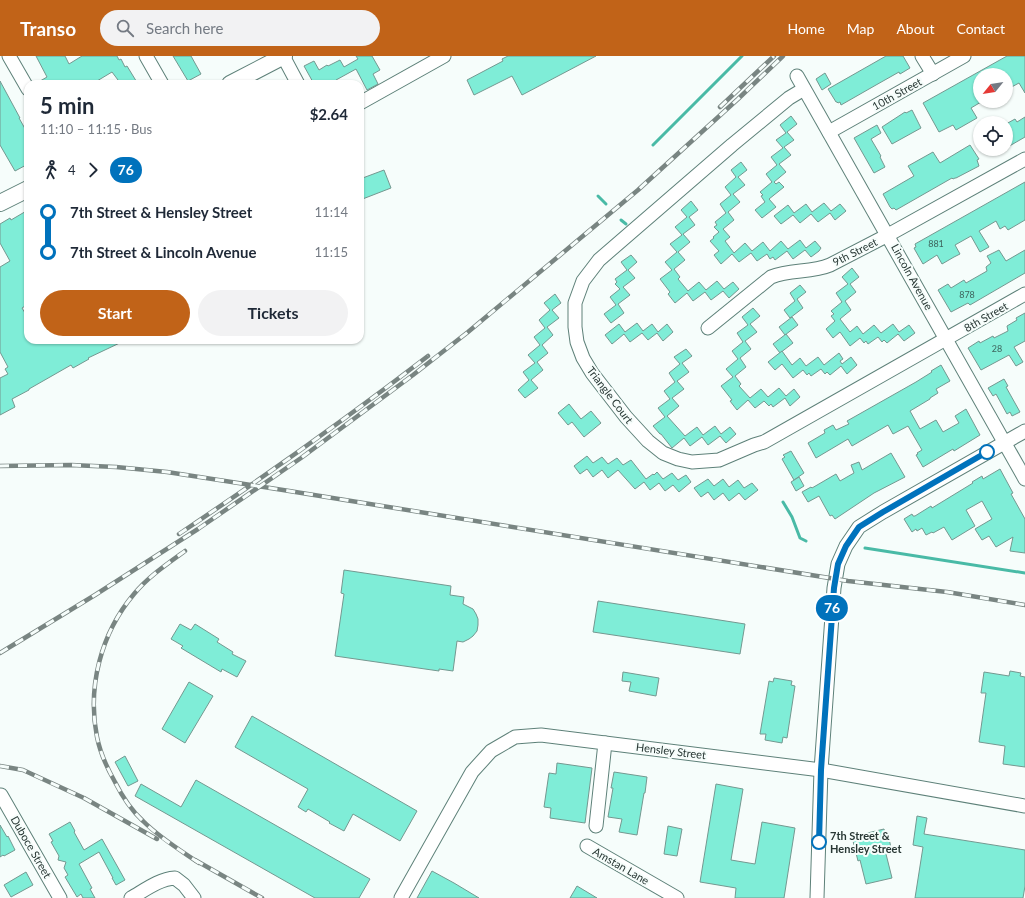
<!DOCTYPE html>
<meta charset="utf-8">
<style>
:root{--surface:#fff;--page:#f2f2f3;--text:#1f2937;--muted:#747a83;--accent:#c16318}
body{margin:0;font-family:Lato,sans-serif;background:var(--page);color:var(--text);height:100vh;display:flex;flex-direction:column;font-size:15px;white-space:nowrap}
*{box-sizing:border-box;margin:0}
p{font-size:13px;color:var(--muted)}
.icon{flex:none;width:22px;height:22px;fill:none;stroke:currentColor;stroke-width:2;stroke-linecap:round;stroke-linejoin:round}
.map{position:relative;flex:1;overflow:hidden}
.drawer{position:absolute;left:24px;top:24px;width:340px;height:264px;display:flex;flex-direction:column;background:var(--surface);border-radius:12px;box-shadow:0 1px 3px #0004}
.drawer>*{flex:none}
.badge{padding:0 8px;border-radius:13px;font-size:14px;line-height:26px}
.needle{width:26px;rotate:240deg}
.buttons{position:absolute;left:973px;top:12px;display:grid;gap:8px}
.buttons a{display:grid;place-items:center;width:40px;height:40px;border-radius:50%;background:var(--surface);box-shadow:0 1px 3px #0004;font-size:20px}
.map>.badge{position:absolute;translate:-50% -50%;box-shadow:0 0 0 2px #fff}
.legs{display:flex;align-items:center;gap:6px;height:44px;padding:0 16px;font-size:13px}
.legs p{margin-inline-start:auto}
.headline{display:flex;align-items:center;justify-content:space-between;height:68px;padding:0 16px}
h1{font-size:22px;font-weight:700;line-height:30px}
.action{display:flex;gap:8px;margin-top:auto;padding:8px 16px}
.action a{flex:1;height:46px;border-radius:24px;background:var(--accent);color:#fff;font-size:16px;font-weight:700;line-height:46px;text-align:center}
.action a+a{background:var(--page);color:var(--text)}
ul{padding:0 16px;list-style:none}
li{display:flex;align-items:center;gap:14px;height:40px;font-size:15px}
li i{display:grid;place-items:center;width:6px;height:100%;margin:0 5px;background:currentColor}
li i::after{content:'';width:10px;height:10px;margin:-5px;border:3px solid;border-radius:50%;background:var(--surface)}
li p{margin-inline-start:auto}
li:first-child i{background:linear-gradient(#0000 50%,currentColor 0)}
li:last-child i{background:linear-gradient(currentColor 50%,#0000 0)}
header{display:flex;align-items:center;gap:24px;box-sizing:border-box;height:56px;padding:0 20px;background:var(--accent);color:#fff}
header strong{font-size:19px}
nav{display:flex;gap:22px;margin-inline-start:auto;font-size:14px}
.search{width:280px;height:36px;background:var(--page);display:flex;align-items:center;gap:10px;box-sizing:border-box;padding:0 14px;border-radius:22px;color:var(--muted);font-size:15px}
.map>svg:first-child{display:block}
</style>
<header>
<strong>Transo</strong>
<div class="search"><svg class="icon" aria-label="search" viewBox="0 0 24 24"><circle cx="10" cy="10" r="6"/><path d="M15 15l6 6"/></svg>Search here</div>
<nav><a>Home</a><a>Map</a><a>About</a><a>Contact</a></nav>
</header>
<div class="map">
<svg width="1025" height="842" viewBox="0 0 1025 842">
<rect width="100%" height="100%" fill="#f6fdfb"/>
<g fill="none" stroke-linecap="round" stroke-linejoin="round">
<g stroke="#49baa6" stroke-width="3">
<path d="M653,89L742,0"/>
<path d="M598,140L606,148"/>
<path d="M621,164L626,168"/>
<path d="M783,446L792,461L800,482L806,485"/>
<path d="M865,492L1025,517"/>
</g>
</g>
<g fill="#7fedd7" stroke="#749890">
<path d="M36,0H65L69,8L82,0H117L119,4L121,3L125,11L127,10L138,28H121L112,16L92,28H35L47,21Z"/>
<path d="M173,0H191L201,18L188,25Z"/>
<path d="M356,0H372L380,14L373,18L378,28L367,34L356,13L336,24L338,28H314L304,10L314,5L319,14L327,9L328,10L340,4L344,11L358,3Z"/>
<path d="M508,0H596L522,39L512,20L474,39L467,24L503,5L502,3Z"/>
<path d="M886,0H903L910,12L900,18L899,16L876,29L841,49L840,46L838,47L837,46H836L828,33Z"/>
<path d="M1007,0H1025V37L1019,27L1006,34V19H980V39L978,40L981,46L971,52L977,62L956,74L953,69L939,76L923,47Z"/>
<path d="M825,17L831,28L822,34L816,23Z"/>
<path d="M0,25L20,62H19L28,78V108L15,115L0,89Z"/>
<path d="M912,54L921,72L892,88L882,71L905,56L906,57Z"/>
<path d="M791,60L797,68L787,76L794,84L784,91L791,99L779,108L786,116L774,126L776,128L779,126L784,131L769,143L776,151L762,162L755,154L765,146L761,140L763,139L760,136L772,126L766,118L777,109L771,101L783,92L776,84L786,77L780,69Z"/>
<path d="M1025,61V81L1006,92V68L1015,63L1017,66Z"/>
<path d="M877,69L881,77L871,83L881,100L880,101L885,111L874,117L854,82Z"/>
<path d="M970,89L979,103L977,104L979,110L956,122H955L953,123L952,122L896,154L894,152L892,153L890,151L883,138L914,120L908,110L933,96L940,107Z"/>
<path d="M741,106L747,114L738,121L745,129L733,138L740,146L728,156L734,164L723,173L730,181L725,185L734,197L745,187L752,195L763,186L770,195L781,185L788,193L800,184L806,192L815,185L821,192L819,195L811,201L805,194L793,203L787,195L775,204L773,201L770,203L767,198L757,205L751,197L739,206L732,198L721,208L714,199L719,195L710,185L714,182L713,181L719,176L714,171L717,169L715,166L726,157L720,148L731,139L725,131L736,121L731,114Z"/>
<path d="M384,114L391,132L360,144V123Z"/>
<path d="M1025,126V164L1008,174L1005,170L1000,173L996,165L979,175L989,191L980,196L971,180L955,189L960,198L954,201L942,208L937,199L923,208L915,194L914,192L916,191L915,188Z"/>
<path d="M691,145L698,154L689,161L695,169L683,178L690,186L678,196L685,204L674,213L680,221L678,223L688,235L699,226L706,234L717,225L724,233L733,226L739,233L729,242L723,235L711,244L705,236L693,245L687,237L675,247L668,238L670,236L660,223L672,214L665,206L677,196L670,188L682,179L675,171L687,161L681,154Z"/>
<path d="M824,147L831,155L840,148L846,155L835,164L830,157L818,166L811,158L800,167L793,159L781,168L774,160L788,149L794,157L806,148L812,156Z"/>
<path d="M28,154V248L22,252L28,262V284H126L88,302L89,303L73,312L71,309L29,333V334L12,343L15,351L0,359V322L8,318L5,313L8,311L0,296V211L10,205L0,187V168L10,162L11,164Z"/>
<path d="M999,194L1006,205L1025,194V217L970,249L968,247L951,256L938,234L948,228L951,232L964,224L966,227L987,215L986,211L991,207L987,200Z"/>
<path d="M631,199L637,206L628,214L635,222L623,231L630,239L618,248L624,257L611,267L604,258L616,249L610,241L620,233L615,228L617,226L615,223L627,214L621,206Z"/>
<path d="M852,212L859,221L850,228L856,236L845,245L851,254L840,263L850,276L857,270L863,278L874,269L881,277L893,268L899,276L909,269L915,277L904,285L898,278L887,287L884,284L882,286L878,281L868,288L866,285L864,287L860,282L850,290L840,276L833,282L826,273L835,265L831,260L834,258L831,255L842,246L836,237L848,228L842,221Z"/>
<path d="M800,229L806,236L797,243L803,252L790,262L784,254L795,245L790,237Z"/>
<path d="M555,238L561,247L552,254L559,262L547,271L553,279L542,289L548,297L537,306L543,314L531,324L538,332L525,342L518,334L529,324L523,316L535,307L528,299L540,289L534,281L545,272L539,264L550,254L544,247Z"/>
<path d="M753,252L760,260L750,268L757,276L745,285L751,293L740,302L746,311L735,320L741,328L739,330L750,342L761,333L768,341L779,332L786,340L794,333L800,341L790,350L785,342L773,351L771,348L769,350L764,345L755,352L748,344L737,354L730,345L732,344L721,330L733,321L726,313L738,303L732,295L743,286L737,277L748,269L742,261Z"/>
<path d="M1025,257V285L1014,291L1023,306L1016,310L1009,299L981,314L968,292L979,285L980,287L993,280L994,282L1008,275L1007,270L1017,264L1016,262Z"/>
<path d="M792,261L798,269L785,279L779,271Z"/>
<path d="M637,267L643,275L652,268L658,276L667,268L673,276L663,285L657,277L648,284L642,277L630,286L624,278L612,288L605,279L619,268L625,276Z"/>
<path d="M786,278L793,287L780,297L773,288Z"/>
<path d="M686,293L692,300L682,307L689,316L677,325L684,333L672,342L679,350L667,360L685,380L697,371L703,379L715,370L721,378L730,371L736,378L726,387L720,380L708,389L702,381L690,390L684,382L672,392L661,378H660L653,370L665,361L658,352L670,343L664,335L675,326L669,317L680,308L674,301Z"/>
<path d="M782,295L792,309L800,302L806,310L818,301L824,309L839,297L843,303L840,305L842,308L851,301L857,309L847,318L841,310L830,319L827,316L825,318L821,313L811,320L809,317L807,319L803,314L793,322L782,308L775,314L768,306Z"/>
<path d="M941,309L950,325L936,333L938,337L930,342V343L910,355L920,373L936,364L943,376L959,367L955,360L966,353L980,379L954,395L953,393L923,411L916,399L918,398L917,397L922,394L908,370L893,378L888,369L852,390L848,383L816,402L808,387L825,377L824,374L833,369L836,374L849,368L847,365L916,326L932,316L931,315Z"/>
<path d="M1004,323L1008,330L1006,331L1020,356L1012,360L1010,356L1007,358L996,338L993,340L988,332Z"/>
<path d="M569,348L581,363L591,355L601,367L584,381L572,366L568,369L558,357Z"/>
<path d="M791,395L804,417L794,424L782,403L785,401L783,399Z"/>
<path d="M891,397L905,421L874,437L835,463L832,459L830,460L819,440L808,446L802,436L811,431L812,432L836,418L840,425L854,417L851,409L859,406L862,414Z"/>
<path d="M587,400L593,407L602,401L608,408L617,402L623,409L631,404L646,423L653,418L654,419L657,416L663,423L672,417L678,424L686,419L691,426L679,436L673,429L665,435L659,427L650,434L644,426L635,433L618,414L608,422L602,414L593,421L587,413L580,418L574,410Z"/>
<path d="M1000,413L1013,437L1011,438L1025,463V497L1010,495L1013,481L996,491L989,480L982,484L975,473L992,463L982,445L966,454L975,470L952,484L944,471L933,477L932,476L926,479L922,472L917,475L916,473L912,476L904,463L912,458L913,460H915L931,450L932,452L973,427L972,426L982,420L983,423Z"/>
<path d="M799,421L804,430L796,435L791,426Z"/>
<path d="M708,423L714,430L723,423L729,431L738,424L744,432L752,427L758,434L745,444L739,437L729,445L723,437L714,444L708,436L701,441L694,432Z"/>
<path d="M344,514L451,530L450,539L464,541L463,548L473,553L476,558L478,563V569L477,575L473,580L469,583L463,586L457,585L453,615L439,613V615L335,600L344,538L341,537Z"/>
<path d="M598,545L745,568L740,598L593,576Z"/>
<path d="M180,568L191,574L195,568L219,583L217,586L233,596L232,598L246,605L237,621L222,613L221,616L181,592L183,590L171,583Z"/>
<path d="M1010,615L1021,617L1020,620L1025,621V711L1003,708L1005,690L979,686L986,637H981L984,616L1009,620Z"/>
<path d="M623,616L659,622L656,640L629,635L631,626L622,625Z"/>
<path d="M774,622L792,625L791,629L795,630L787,682L783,681L782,687L765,684L766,678H760L769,625L773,626Z"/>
<path d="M189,626L213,640L185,687L162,673Z"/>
<path d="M252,660L417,755L400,785L353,758L344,775L329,767L330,766L308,753L306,756L298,751L308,733L235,691Z"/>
<path d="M125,700L138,725L128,730L115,706Z"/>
<path d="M557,707L592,712L585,767L550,762L551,752L544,751L549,717L556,718Z"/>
<path d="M614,716L647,721L645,737H644L637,779L619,776L622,763L608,761L613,732H611Z"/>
<path d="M196,724L370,823L359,842H315L135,740L141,728L181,751Z"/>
<path d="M716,728L743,733L731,804L755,808L762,766L795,772L784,842H735L736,832L700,826Z"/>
<path d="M917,760L927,762L924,778L1025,794V830L1023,842H915L923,791L913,789Z"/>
<path d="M70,766L75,775L74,776L84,794L102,783L125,824L116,829L112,822H113L99,796L79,808L92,832L90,833L95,842H83L81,838L77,841L65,821L68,819L64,812L66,806L58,804L59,800L51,786L53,785L49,778Z"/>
<path d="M0,769L7,781L8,780L15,794L4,800L3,799L0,801Z"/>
<path d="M668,770L682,773L677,800L664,798Z"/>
<path d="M884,773L885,777H888L892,797L886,798L892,822L866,828L860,804L858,805L853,785L856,784L855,780Z"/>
<path d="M432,815L454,827L479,842H417Z"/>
<path d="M26,816L33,829L11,841L4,829Z"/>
<path d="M577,830L597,842H570Z"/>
</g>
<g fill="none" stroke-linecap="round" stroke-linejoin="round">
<g stroke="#5e8179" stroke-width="15">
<g id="minor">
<path d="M9,0L28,33"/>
<path d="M146,0L162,28"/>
<path d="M283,0L298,28"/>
<path d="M922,0L933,18"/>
<path d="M797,20L1025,423"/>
<path d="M804,33L789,42L732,89L599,204L583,225L575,247V271L577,286L583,302L592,317L626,361L648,385L663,397L678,403L692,406L719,404L754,389L764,386L1025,238"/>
<path d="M360,47L444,0"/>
<path d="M829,76L964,0"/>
<path d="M708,272L771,221C790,213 811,217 830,209L888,179L1025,103"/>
<path d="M1,739L60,842"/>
<path d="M596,770L605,687"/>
<path d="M587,790L677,842"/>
<path d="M131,842C145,834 159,823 175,822L184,829L194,842"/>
<path d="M401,842L472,716L491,695L515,681L541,679L821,714L1025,750"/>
<path d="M817,842L821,714L834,532L838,508L846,490L859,471L883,456L1025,375"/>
</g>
</g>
<g stroke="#5e8179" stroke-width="18">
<g id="major">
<path d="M230,28L284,0"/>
<path d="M0,147L28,133"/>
</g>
</g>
<use href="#minor" stroke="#fff" stroke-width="13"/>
<use href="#major" stroke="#fff" stroke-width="16"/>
<g stroke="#798582" stroke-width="4.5">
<g id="rail">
<path d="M720,51L774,0"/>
<path d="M0,410L71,409L116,411L167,416L283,434L848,525L947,536L1025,549"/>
<path d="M179,478C264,421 347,362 428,300"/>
<path d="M185,495C167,508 148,521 134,538C101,577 87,631 97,681C100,696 107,712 115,726C122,740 131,754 143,765C160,782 180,794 199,807"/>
<path d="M0,597L95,539L198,473L301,402L413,319L468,276L638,134L738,43L783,0"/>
<path d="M0,710L23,714L84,742L157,783"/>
<path d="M195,804L262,842"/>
</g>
</g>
<use href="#rail" stroke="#f6fdfb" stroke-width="3" stroke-dasharray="9" stroke-linecap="butt"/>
</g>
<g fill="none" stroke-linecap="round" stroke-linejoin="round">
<g stroke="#fff" stroke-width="9">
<path id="line-1" d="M819,786L821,714L834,532L838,508L846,490L859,471L883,456L987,396"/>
</g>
<use href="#line-1" stroke="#0072bc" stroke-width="6"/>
</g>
<g fill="#fff" stroke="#0072bc" stroke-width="2">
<circle cx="987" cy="396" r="7"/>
<circle cx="819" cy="786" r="7"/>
</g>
<g text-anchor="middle" stroke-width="4" stroke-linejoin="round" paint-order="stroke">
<g font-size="9" fill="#3e645d">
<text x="936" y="191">881</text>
<text x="967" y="242">878</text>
<text x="997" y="296">28</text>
</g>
<g font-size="11" fill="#283734" stroke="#f6fdfb">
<text transform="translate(897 38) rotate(-29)" y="4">10th Street</text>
<text transform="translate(855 196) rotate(-27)" y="4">9th Street</text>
<text transform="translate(912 221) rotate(61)" y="4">Lincoln Avenue</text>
<text transform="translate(986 261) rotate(-30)" y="4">8th Street</text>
<text transform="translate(610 339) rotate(53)" y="4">Triangle Court</text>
<text transform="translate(671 695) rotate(7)" y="4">Hensley Street</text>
<text transform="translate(31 791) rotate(60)" y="4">Duboce Street</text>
<text transform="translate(621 810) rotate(30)" y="4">Amstan Lane</text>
</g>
<g font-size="11" font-weight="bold" fill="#283734" stroke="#f6fdfb" text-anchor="start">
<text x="830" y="784">7th Street &amp;<tspan x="830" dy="13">Hensley Street</tspan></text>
</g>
</g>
</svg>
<div class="buttons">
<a><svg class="needle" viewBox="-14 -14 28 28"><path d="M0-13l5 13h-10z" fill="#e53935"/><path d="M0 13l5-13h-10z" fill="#747a83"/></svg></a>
<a><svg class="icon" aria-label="locate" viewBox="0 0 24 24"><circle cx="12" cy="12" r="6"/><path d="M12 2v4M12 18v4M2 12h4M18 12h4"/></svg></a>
</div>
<b class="badge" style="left:832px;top:552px;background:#0072bc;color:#fff">76</b>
<section class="drawer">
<div class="headline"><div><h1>5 min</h1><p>11:10 – 11:15 · Bus</p></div><b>$2.64</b></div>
<div class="legs"><svg class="icon" aria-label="walk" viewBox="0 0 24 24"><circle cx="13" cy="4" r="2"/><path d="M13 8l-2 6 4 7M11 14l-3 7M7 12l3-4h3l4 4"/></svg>4<svg class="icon" aria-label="forward" viewBox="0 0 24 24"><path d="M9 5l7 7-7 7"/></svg><b class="badge" style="background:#0072bc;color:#fff">76</b></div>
<ul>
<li><i style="color:#0072bc"></i><b>7th Street &amp; Hensley Street</b><p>11:14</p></li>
<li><i style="color:#0072bc"></i><b>7th Street &amp; Lincoln Avenue</b><p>11:15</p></li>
</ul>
<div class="action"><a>Start</a><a>Tickets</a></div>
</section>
</div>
